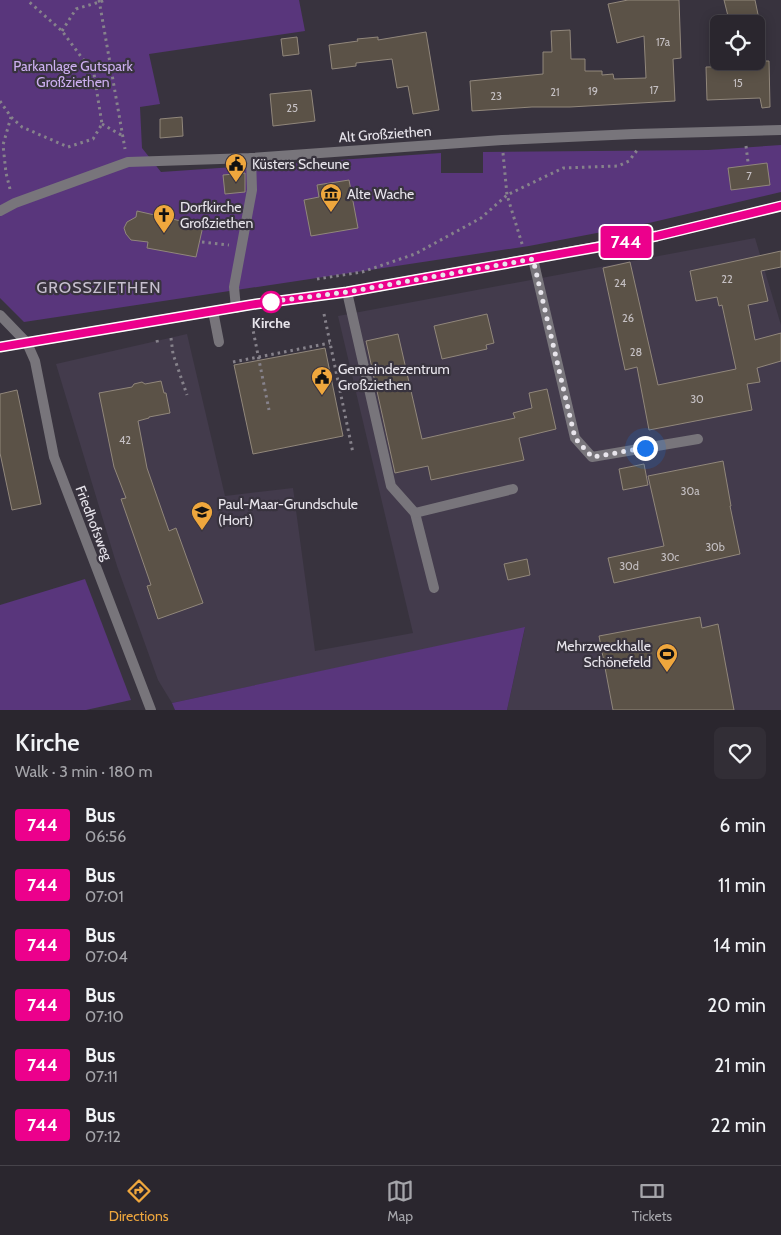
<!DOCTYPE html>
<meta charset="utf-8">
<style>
:root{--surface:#2a262e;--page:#322e36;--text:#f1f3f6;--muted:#a5a5aa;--line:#46434a;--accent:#efa73d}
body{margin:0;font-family:Cabin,sans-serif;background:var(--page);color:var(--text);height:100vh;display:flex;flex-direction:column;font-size:19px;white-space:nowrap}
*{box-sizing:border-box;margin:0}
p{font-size:16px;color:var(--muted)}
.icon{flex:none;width:28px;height:28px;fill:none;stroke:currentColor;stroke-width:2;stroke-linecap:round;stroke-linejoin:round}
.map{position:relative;height:710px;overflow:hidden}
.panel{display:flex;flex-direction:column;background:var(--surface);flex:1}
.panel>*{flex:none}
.badge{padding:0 10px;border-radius:4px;font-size:18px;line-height:32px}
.tools{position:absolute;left:710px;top:15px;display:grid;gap:10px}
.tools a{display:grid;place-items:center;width:55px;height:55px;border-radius:8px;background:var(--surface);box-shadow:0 2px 12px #0003,0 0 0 1px var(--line);font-size:25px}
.you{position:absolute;width:25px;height:25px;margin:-12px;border:4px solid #fff;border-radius:50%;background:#1a73e8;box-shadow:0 0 0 8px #1a73e833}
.map>.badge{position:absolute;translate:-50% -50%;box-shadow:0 0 0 2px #fff}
.round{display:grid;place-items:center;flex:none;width:52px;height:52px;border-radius:8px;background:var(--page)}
.overview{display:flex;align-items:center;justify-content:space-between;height:85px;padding:0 15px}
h1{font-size:24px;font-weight:600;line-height:38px}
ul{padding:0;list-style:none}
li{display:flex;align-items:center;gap:15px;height:60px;padding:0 15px}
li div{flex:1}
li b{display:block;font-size:19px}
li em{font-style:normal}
li .badge{min-width:55px;font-weight:700;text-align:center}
.tab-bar{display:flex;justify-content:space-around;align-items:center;height:70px;border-top:1px solid var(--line);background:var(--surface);font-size:14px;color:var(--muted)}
.tab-bar a{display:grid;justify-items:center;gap:2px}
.tab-bar .current{color:var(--accent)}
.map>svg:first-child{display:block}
</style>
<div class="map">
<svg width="781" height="710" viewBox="0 0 781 710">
<rect width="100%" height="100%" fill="#38333e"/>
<path fill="#433b4c" d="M755,238L781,325V710H507L525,628L172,703L158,680L117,566L56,364L187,334L225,496L293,488L315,651L413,633L338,316Z"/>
<g fill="#59367c">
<path d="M0,0H299L305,31L149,54L160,104L140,107L142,148L161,172L441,153V173H483V152L708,150L781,145V192L649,223L529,246L24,322L0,298Z"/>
<path d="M85,579L131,700L86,710H0V605Z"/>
<path d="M525,627L507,710H175L172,703Z"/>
</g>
<g fill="#5b5247" stroke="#91877b">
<path d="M628,0H679L681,58L673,59L675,101L570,107H532L472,111L470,81L543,74V52H552L551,31L570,30L571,59H585V71H602V75L613,74L614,79L646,78L644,36L617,43L608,4Z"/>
<path d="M724,0H755L760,24H730Z"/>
<path d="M426,32L439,110L413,114L408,86L397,88L392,59L356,63V66L332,69L329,45L358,41L357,39L378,37V40Z"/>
<path d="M297,37L299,54L283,56L281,39Z"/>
<path d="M752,61H769L770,107L762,108L760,98L707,100L706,67L753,66Z"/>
<path d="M311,90L315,121L273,126L270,94Z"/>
<path d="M182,117L183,136L160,138V119Z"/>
<path d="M767,163L770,185L731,190L728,168Z"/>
<path d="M245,173V192L225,194L223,175Z"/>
<path d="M349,180L358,228L311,236L304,200L319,197L317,185Z"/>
<path d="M137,211L203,226L196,257L147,248L148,242L131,240L126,234L124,228L127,222L136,217Z"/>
<path d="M781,251V267L761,271L768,301L748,305L755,340L781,333V361L757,368L760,382L747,384L752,410L649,430L637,367L625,370L603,268L630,262L658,385L736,369L722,305L719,306L717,297L696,301L690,271Z"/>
<path d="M487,314L494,343L486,345L487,349L442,359L434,326Z"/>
<path d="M398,334L422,439L515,418L513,413L532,408L529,393L547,389L556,429L519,438L524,460L431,480L428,466L395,473L366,341Z"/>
<path d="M325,348L343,436L253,454L234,365Z"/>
<path d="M161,381L164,393H166L170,413L149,417V418L138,421L147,468L169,531L176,528L203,603L158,619L147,586L151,585L121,499L126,498L114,467L99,393L132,387L134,384L142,382L145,384Z"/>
<path d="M17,390L41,504L12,510L0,453V394Z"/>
<path d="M723,461L731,506H730L740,554L614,583L608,558L664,546L648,476Z"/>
<path d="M644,464L648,485L623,490L619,469Z"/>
<path d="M527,559L530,575L508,580L504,564Z"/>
<path d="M700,617L702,628L718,624L734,710H613L599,636Z"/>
</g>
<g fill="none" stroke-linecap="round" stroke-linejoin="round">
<g stroke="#86828b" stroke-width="3" stroke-dasharray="2.5 4" stroke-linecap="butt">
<path d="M99,0L125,149"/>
<path d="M62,31L76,9L106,0"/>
<path d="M0,101L11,117L22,127L68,147L93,139L102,124L94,74L62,31L27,0"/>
<path d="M102,124L123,136"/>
<path d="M746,146L748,162"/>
<path d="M503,153L507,195L523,247"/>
<path d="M10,189L6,173L3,145L11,117"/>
<path d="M202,242L229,245"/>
<path d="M317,279L362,272L415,254L481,218L507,195L563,168L618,166L629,161L638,149"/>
<path d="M324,314L353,453"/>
<path d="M252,325L269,410"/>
<path d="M171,338L173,354L187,395"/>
<path d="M157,340L158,345"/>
<path d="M233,362L330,343"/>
</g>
<g stroke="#78757b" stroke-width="10">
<path d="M533,259L575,438L592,457L698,439"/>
<path d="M347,292L391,486L415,513L434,588"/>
<path d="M236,308L234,287L252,190L251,158"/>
<path d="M213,311L219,342"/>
<path d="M415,513L513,489"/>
</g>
<g stroke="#78757b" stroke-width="10">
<path d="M0,211L15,203L128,162L251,158L502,140L634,134L781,130"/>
<path d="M0,315L27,343L35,361L54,457L151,710"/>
</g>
<path stroke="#9d99a2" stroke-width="10" d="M0,347L256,304L347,292L657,236L781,206"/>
</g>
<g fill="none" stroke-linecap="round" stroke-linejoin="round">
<g stroke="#fff" stroke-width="11">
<path id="line" d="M0,347L256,304L347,292L604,246L657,236L781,206"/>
</g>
<use href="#line" stroke="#ec008c" stroke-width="8"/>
<path stroke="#e8e5ec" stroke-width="5" stroke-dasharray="0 9" d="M271,302H268L347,292L533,259L575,438L592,457L645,448"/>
</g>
<defs>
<g id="civic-pin" transform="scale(1.125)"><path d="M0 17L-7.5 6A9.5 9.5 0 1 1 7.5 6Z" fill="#efa73d" stroke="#38333e"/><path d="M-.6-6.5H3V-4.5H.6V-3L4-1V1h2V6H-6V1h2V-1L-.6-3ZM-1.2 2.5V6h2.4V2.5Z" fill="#111"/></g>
<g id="museum-pin" transform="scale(1.125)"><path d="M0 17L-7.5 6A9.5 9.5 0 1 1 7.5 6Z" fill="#efa73d" stroke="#38333e"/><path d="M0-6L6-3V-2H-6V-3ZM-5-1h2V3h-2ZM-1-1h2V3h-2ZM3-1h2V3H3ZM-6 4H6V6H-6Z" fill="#111"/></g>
<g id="church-pin" transform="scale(1.125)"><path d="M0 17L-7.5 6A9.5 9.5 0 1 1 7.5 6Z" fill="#efa73d" stroke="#38333e"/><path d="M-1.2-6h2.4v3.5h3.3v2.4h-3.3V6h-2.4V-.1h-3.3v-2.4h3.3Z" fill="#111"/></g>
<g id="school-pin" transform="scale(1.125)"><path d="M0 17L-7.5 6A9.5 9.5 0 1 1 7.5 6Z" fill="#efa73d" stroke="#38333e"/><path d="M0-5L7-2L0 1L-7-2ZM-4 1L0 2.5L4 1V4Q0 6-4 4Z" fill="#111"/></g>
<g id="stadium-pin" transform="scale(1.125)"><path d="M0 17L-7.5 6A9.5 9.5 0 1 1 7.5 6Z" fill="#efa73d" stroke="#38333e"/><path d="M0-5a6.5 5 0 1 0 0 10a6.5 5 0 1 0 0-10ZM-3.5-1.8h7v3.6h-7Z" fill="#111"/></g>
</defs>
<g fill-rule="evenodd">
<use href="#civic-pin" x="236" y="164"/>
<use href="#museum-pin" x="331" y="194"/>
<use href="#church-pin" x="164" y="215"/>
<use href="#civic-pin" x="322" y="377"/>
<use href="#school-pin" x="202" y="512"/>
<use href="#stadium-pin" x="667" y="654"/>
</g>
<circle fill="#fff" stroke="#ec008c" stroke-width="2.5" cx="271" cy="302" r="10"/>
<g text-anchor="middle" stroke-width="4.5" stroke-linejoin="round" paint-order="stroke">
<g font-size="11" fill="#c5c0c3">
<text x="663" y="46">17a</text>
<text x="738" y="87">15</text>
<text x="654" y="94">17</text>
<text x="593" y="95">19</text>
<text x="555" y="96">21</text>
<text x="496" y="100">23</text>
<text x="292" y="112">25</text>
<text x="749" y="180">7</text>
<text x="727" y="283">22</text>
<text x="620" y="287">24</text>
<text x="628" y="322">26</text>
<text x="636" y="356">28</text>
<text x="697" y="403">30</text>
<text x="125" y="444">42</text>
<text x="690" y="495">30a</text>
<text x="715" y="551">30b</text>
<text x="670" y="561">30c</text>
<text x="629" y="570">30d</text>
</g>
<g font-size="14" fill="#cdaff0" stroke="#38333e">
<text x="73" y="71">Parkanlage Gutspark<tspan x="73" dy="16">Großziethen</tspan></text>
</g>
<g font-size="14" fill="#e8e5ec" stroke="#38333e">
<text transform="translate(385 134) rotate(-4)" y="5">Alt Großziethen</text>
<text transform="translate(94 523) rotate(69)" y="5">Friedhofsweg</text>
</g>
<g font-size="14" fill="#e8e5ec" stroke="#38333e" text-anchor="start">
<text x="252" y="169">Küsters Scheune</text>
<text x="347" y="199">Alte Wache</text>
<text x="180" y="212">Dorfkirche<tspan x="180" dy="16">Großziethen</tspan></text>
<text x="338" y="374">Gemeindezentrum<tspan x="338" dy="16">Großziethen</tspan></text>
<text x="218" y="509">Paul-Maar-Grundschule<tspan x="218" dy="16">(Hort)</tspan></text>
<text x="651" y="651" text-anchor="end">Mehrzweckhalle<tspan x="651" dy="16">Schönefeld</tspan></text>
</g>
<g font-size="14" font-weight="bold" fill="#e8e5ec" stroke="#38333e">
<text x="271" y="328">Kirche</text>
</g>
<g font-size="16" letter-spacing="1" fill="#c7c0cf" stroke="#38333e">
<text x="99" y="293">GROSSZIETHEN</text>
</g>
</g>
</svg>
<div class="tools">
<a><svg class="icon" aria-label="locate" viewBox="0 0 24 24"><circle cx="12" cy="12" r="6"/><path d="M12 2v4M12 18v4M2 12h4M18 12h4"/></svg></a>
</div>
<div class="you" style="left:645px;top:448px"></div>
<b class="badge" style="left:626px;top:242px;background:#ec008c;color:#fff">744</b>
</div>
<section class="panel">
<div class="overview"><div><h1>Kirche</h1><p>Walk · 3 min · 180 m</p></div><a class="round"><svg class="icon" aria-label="heart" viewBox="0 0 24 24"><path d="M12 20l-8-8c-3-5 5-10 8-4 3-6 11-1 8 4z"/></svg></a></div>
<ul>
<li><span class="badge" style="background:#ec008c;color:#fff">744</span><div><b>Bus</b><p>06:56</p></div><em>6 min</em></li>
<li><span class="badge" style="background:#ec008c;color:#fff">744</span><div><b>Bus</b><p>07:01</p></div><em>11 min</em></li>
<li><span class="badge" style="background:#ec008c;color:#fff">744</span><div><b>Bus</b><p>07:04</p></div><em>14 min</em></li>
<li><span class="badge" style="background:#ec008c;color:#fff">744</span><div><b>Bus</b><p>07:10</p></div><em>20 min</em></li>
<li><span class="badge" style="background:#ec008c;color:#fff">744</span><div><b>Bus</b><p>07:11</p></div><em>21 min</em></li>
<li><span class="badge" style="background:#ec008c;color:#fff">744</span><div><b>Bus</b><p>07:12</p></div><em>22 min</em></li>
</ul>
</section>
<nav class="tab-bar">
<a class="current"><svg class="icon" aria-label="directions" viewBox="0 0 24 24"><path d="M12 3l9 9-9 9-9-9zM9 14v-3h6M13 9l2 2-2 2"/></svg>Directions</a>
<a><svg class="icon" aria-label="map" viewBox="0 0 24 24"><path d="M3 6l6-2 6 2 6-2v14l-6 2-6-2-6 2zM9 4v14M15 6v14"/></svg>Map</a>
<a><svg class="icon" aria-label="tickets" viewBox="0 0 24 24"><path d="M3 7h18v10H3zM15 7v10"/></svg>Tickets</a>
</nav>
